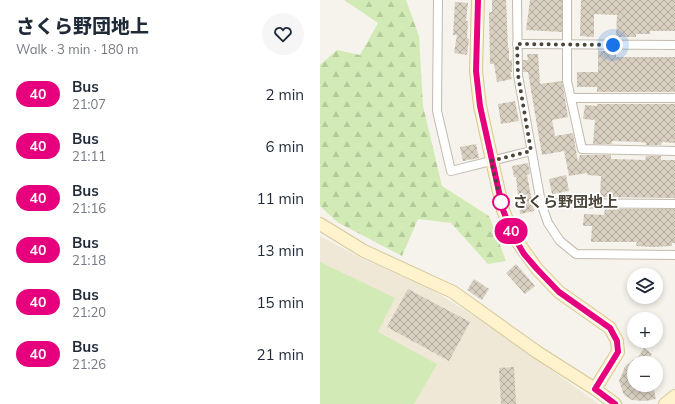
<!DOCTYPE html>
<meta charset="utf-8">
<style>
:root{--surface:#fff;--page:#f6f6f7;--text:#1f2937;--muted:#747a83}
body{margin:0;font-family:Mulish,"Noto Sans JP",sans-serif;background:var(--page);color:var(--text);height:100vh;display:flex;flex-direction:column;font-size:15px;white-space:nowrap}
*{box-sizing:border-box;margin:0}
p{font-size:13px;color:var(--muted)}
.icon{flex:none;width:22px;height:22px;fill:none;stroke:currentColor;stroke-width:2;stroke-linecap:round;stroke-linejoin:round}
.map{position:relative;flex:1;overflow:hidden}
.details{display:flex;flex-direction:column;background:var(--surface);width:320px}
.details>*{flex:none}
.badge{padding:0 8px;border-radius:13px;font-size:14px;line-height:26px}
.fabs{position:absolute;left:307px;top:268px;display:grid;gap:8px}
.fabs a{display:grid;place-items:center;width:36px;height:36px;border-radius:50%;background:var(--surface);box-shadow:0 2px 6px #0003;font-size:20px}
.you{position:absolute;width:20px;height:20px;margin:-10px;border:3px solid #fff;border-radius:50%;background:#1a73e8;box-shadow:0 0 0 6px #1a73e833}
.map>.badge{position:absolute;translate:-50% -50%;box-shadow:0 0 0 2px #fff}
.round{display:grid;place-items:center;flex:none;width:42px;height:42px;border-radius:21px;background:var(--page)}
.headline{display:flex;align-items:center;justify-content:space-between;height:68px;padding:0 16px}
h1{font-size:19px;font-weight:800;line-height:30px}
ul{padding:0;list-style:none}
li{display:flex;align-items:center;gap:12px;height:52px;padding:0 16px}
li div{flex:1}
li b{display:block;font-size:15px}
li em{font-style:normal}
li .badge{min-width:44px;font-weight:700;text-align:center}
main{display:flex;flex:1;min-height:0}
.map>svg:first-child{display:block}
</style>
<main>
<section class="details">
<div class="headline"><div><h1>さくら野団地上</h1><p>Walk · 3 min · 180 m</p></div><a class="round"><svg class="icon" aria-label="heart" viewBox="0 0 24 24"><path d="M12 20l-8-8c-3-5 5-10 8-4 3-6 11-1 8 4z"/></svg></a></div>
<ul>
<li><span class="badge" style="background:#e6007e;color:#fff">40</span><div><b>Bus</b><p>21:07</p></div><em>2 min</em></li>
<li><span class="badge" style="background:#e6007e;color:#fff">40</span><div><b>Bus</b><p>21:11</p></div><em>6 min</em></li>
<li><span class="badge" style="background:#e6007e;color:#fff">40</span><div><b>Bus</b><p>21:16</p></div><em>11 min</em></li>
<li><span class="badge" style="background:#e6007e;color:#fff">40</span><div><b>Bus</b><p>21:18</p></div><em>13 min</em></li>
<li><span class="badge" style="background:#e6007e;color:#fff">40</span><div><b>Bus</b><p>21:20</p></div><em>15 min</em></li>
<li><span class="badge" style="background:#e6007e;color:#fff">40</span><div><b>Bus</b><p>21:26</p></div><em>21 min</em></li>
</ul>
</section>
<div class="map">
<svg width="355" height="404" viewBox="0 0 355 404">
<defs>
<pattern id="forest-firs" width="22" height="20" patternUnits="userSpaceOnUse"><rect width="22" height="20" fill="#d2eab5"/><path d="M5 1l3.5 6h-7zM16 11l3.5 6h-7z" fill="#b6ca9c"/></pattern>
<pattern id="building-cross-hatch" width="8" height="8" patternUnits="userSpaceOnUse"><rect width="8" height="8" fill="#d8cfc1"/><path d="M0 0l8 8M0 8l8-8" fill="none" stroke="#b1aa9e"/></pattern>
</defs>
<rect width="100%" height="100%" fill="#f6f3ec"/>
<path fill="#efe8d6" d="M0,236L41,258L113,290L171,327L279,404H0Z"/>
<path fill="url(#forest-firs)" d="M24,0H86L99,36L103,106L122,186L169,216L186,261L168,264L131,223L98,219L82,256L17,222L0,206V65L17,50L40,55L58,23Z"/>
<path fill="#d2eab5" d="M0,262L75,298L58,332L117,364L94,404H0Z"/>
<g fill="url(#building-cross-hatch)">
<path d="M172,0H186L188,48H189V61L192,60V72H190L192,79L177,82L174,64H170L169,12H172Z"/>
<path d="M210,0H242V32L206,30Z"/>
<path d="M261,0H355V31H330V34H316V37H296L297,15L274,14V37L260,36Z"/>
<path d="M135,2L148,3L146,21H148L147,38L149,39L147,55L134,53L137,35H133Z"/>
<path d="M278,51H296V57H355V92H277V87H257V72H278Z"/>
<path d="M207,54H218L220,84L242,81L248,117L232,120L235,136L253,133L258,162L260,155H291V159L325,160L326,156H341V160H355V198L280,197L281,176L267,175V173L249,176L244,151L222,155L208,72H203V60H208Z"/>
<path d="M195,101L199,121L181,124L178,104Z"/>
<path d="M277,104H355V143L342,142L341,145H326V143L320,142L292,141V144H273L275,120L263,119L265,105L277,106Z"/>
<path d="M156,144L159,158L143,161L140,147Z"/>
<path d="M208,163L210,174L207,175L214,211L200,214L196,177H194L192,166Z"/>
<path d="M246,175L249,191L232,194L229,179Z"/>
<path d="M285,209H355V243H352V246L333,247L316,246L317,242H271L272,226H263L264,214L284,215Z"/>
<path d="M196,264L215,286L205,294L186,273Z"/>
<path d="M154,279L169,289L162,300L147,290Z"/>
<path d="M88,289L150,322L129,361L67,327Z"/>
<path d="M324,348L332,354L326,363H314V385H333L336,399L325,401L312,400L304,395L299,381L305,367L314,359V363Z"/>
<path d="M194,367L196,404H181L179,368Z"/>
</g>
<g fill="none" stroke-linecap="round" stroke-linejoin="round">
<g stroke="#c2bbae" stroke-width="10">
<g id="street">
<path d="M118,0L117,111L131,171L211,151"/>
<path d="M197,0L198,75L221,203L228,223L240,241L256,254L355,255"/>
<path d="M247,0V81L262,149L355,151"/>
<path d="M197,44L355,45"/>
<path d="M251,98H355"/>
<path d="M221,203L355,204"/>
</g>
</g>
<g stroke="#d6c79b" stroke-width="14">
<g id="secondary">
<path d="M158,0L156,71L160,106L183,210L194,237L217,269L239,292L290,328L297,341L298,352L275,389"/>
<path d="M0,224L44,251L133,292L217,352L275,389L295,404"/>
<path d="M345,404L355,396"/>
</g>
</g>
<use href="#street" stroke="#fff" stroke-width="8"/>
<use href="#secondary" stroke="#fff3cd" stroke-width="12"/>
</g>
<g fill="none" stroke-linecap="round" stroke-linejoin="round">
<g stroke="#fff" stroke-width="9">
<path id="line" d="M158,0L156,71L160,106L183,210L194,237L204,254L217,269L239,292L290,328L297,341L298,352L275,389L295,404"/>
</g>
<use href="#line" stroke="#e6007e" stroke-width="6"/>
<path stroke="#4b4439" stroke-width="4" stroke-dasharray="0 7.2" d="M181,202L171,161L211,151L198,75L197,44L293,45"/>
</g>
<circle fill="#fff" stroke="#e6007e" stroke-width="2" cx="181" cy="202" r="8"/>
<g text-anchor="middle" stroke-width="3.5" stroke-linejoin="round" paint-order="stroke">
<g font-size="15" font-weight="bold" fill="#4b4439" stroke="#fff" text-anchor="start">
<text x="193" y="207">さくら野団地上</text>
</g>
</g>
</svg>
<div class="fabs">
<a><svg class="icon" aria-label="layers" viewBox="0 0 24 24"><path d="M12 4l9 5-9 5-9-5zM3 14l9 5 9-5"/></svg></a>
<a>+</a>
<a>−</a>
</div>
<div class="you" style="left:293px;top:45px"></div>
<b class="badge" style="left:191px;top:231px;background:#e6007e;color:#fff">40</b>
</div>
</main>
